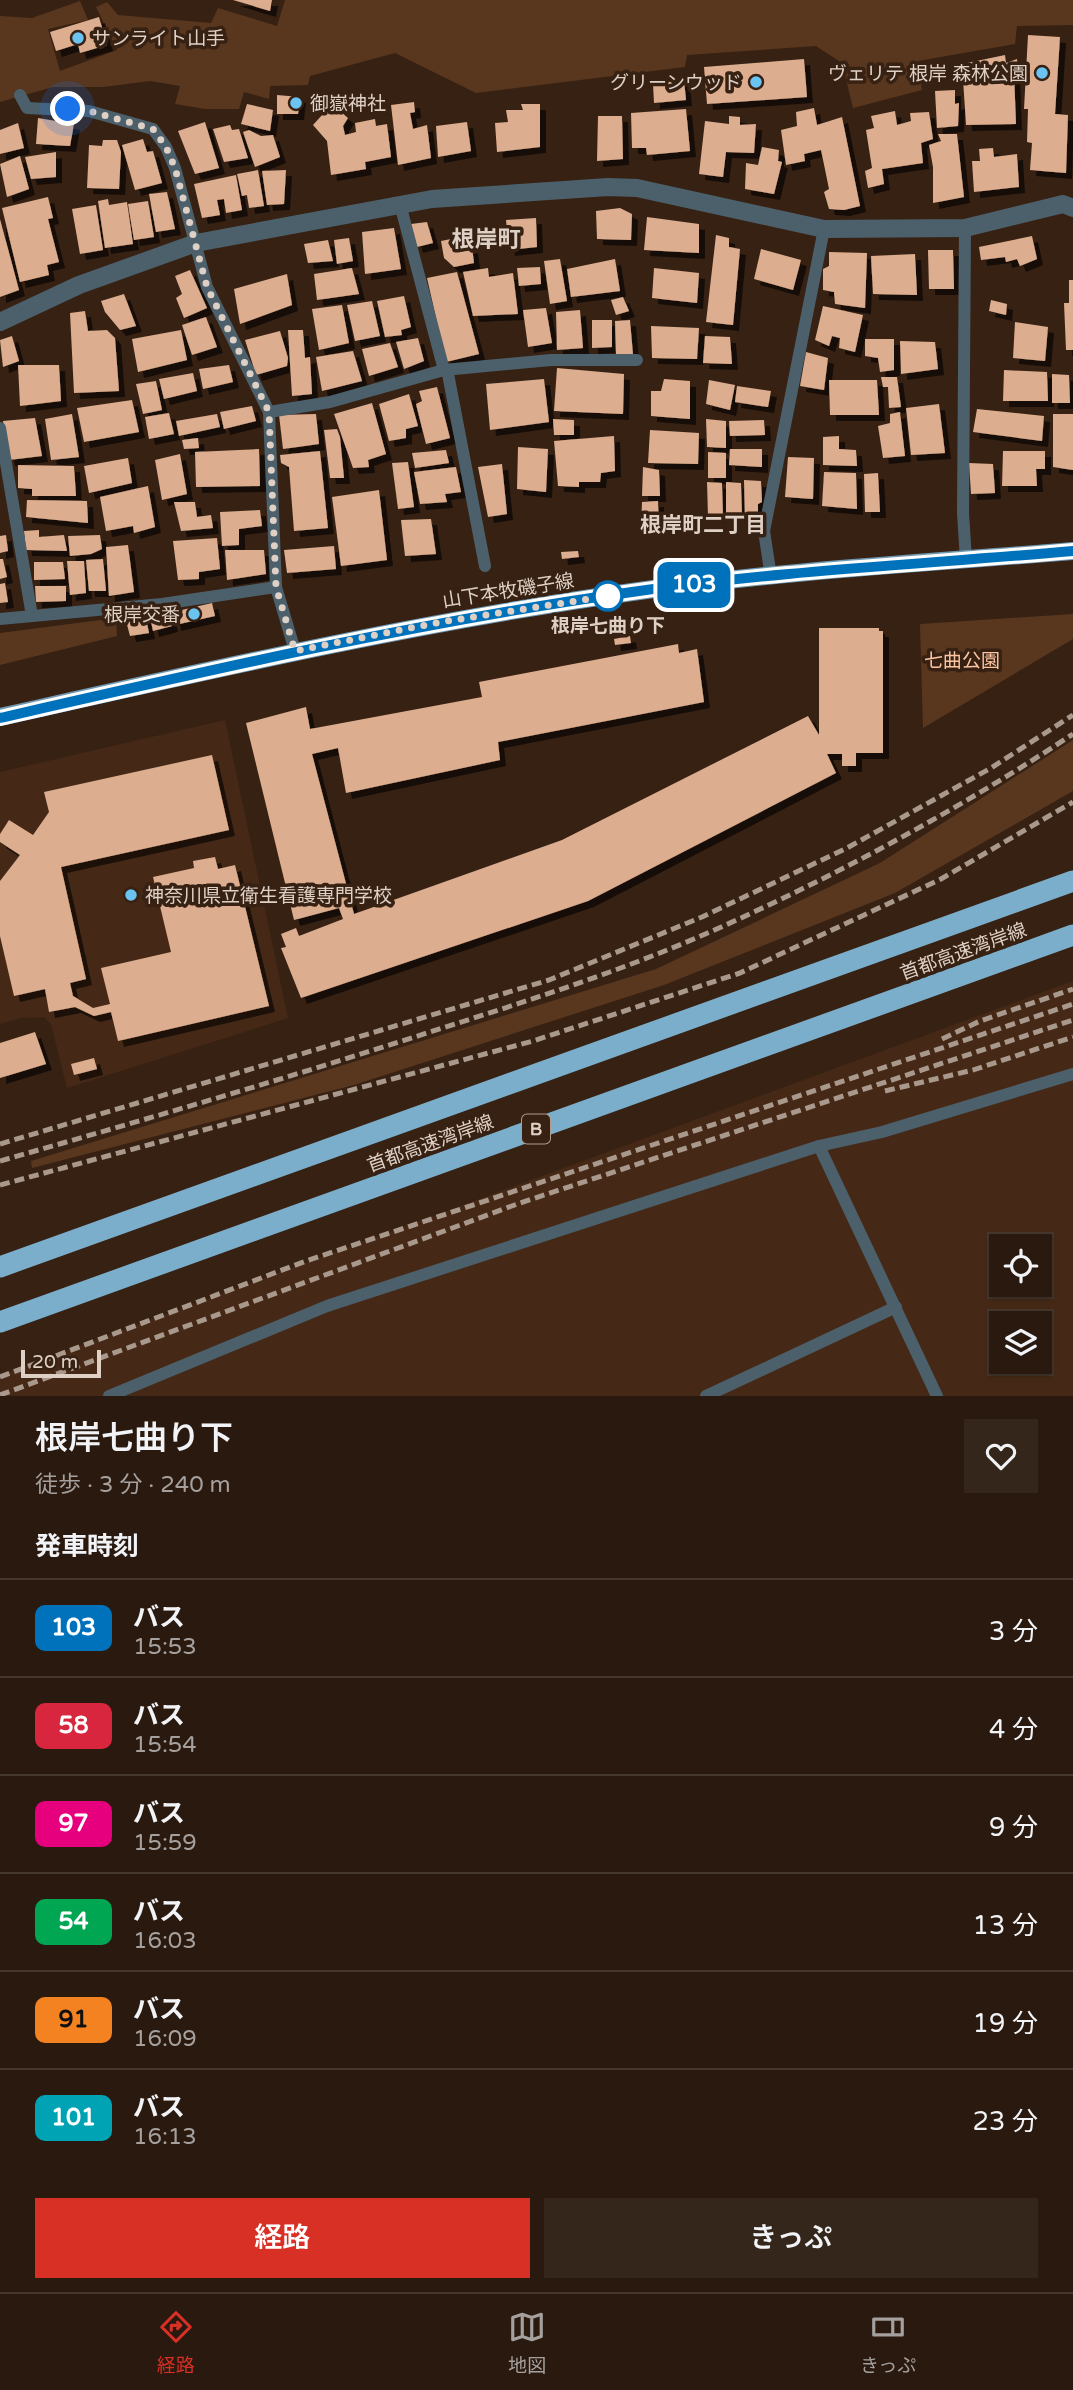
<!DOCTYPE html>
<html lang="ja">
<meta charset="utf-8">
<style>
:root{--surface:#29190e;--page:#35261c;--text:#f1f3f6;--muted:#a5a09e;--line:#45382e;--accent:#d93025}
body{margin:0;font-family:"Varela Round","Noto Sans JP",sans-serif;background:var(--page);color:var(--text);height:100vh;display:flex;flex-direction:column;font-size:26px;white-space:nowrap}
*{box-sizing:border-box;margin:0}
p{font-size:23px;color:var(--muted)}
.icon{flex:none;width:38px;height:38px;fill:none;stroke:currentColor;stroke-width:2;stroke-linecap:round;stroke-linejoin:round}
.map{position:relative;height:1396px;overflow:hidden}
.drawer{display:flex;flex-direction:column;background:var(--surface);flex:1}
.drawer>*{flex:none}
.badge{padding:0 14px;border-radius:10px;font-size:24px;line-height:46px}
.buttons{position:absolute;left:989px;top:1234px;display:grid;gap:14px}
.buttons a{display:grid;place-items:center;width:63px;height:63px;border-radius:0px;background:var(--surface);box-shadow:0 2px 5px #0004,0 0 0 2px var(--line);font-size:35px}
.scale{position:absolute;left:21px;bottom:18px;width:80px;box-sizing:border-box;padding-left:7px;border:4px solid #dfd0c6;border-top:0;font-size:19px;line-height:24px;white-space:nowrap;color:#dfd0c6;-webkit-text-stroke:5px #372113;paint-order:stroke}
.you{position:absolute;width:35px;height:35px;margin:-18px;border:5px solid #fff;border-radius:50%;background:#1a73e8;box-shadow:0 0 0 10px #1a73e833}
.map>.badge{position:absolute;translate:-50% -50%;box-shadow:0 0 0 4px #fff}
h2{padding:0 35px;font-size:26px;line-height:63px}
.round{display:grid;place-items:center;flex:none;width:74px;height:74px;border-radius:0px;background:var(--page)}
.headline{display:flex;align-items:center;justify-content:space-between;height:119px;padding:0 35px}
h1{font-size:33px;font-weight:600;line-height:52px}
.button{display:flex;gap:14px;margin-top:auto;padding:14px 35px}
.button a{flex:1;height:80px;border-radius:0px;background:var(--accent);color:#fff;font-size:28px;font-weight:600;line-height:80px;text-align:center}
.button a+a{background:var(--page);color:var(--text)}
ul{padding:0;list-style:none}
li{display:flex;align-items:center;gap:21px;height:98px;padding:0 35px;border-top:2px solid var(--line)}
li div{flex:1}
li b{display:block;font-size:26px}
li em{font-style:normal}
li .badge{min-width:77px;font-weight:700;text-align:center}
.menu{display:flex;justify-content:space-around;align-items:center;height:98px;border-top:2px solid var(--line);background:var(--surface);font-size:19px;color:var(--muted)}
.menu a{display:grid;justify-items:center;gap:4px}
.menu .on{color:var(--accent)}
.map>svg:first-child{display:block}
</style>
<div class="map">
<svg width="1073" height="1396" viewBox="0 0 1073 1396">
<defs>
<filter id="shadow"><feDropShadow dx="6" dy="6" stdDeviation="0" flood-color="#0009"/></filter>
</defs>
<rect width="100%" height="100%" fill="#372113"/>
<g fill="#452916" fill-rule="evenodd">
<path d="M225,720L288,1018L67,1088L51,1024L44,1017L20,1018L0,1024V772Z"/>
<path d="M1073,981V1396H0V1375ZM1001,1246H1040V1284H1001ZM1001,1323H1040V1362H1001Z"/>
</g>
<g fill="#59371f">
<path d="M285,0H1073V25L1017,26L1015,44L918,61L922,90L853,108L842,63L816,46L687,55L685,67L476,93L395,53L310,76L308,85L270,86L269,99L244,92L239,109H205L175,104L180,86L150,81L103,87H53L0,102V16L32,18L80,1L88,20L48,29L60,71L117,50L96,7L107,2L118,15L211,23L218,8L277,26Z"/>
<path d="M1073,614V639L923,728L920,624Z"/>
<path d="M116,618L117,636L0,665V633Z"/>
<path d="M1073,740V791L895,893L664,985L354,1085L32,1168L31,1161L656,969L880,863Z"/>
</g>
<g fill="#dcad8f" filter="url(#shadow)">
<path d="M233,0H272L270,11Z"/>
<path d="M99,17L107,45L80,53L78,44L56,51L50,32Z"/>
<path d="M1028,35L1060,37L1055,114L1068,115L1066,173L1030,170L1032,143L1027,142L1028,109H1024Z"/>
<path d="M1005,55L1006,63L1017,59L1018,71L1014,73L1016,124L966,125L962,64Z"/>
<path d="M804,59L807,97L707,104L704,67Z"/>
<path d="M684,80L686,100L654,103L653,84Z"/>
<path d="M955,90V104L959,103L958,126L937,128L935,91Z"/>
<path d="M277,95L300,97L298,114H277Z"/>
<path d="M414,102L415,112L410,113L413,129L427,125L431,158L398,165L391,105Z"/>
<path d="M247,104L273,110L270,131L241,124Z"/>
<path d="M332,104L348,118L343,126L345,135L356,132L355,123L375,119L376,126L387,124L391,157L365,162L366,169L331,175L327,141L313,125Z"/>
<path d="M521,104H540V147L497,152L495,123L508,122L506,110H523Z"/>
<path d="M814,108L817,125L842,117L860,206L844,210L829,209L824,192L829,189L821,150L804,154L805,161L786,165L781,130L797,126L796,112Z"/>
<path d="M686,109L690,151L647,155L646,148H632L631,113Z"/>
<path d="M895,111L897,125L911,121L910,113L929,112L933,139L921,143L923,163L882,169L884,184L868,188L865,171L872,168L866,130L874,128L871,116Z"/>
<path d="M598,116H622L623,159L597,161Z"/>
<path d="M729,116L740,117V125L756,124L754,153L726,152L723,177L699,174L705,121L729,124Z"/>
<path d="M38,118L74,124L70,146L36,144Z"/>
<path d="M205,122L219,168L195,174L178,131Z"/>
<path d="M467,122L471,151L438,157L436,126Z"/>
<path d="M18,123L24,148L0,154V130Z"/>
<path d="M230,125L232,130L239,129L248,158L224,162L213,129Z"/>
<path d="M249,130L261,136L273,135L280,157L255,167L243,132Z"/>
<path d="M938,134H957L964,197L933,203V167L929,145L941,141Z"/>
<path d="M143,139L147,152L153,151L162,183L135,190L122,145Z"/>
<path d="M103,140H117L121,152L119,189L87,188L89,145L102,146Z"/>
<path d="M762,147L779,150L778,161L782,162L774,194L745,189L746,163L758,165Z"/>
<path d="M993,148L994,157L1017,154L1019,187L974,192L972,161H980L979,149Z"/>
<path d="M56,152V177L31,179L25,157Z"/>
<path d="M20,156L29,189L7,197L0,164Z"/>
<path d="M258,170L264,206L249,208L247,195L242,196L237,174Z"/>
<path d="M286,170L284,204L267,205L262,171Z"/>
<path d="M236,175L242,210L226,213L224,199L217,200L220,215L202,218L194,184Z"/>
<path d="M167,192L175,229L156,232L149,194Z"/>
<path d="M48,197L53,218L48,219L59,262L47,265L49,275L20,282L2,208Z"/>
<path d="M108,199L109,205L127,202L133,244L105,248L98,201Z"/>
<path d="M148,201L154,237L134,240L128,204Z"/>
<path d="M96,205L103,250L80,254L72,209Z"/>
<path d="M620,208L632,214L631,240L597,239L596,211Z"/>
<path d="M647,217L699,224V253L644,250Z"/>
<path d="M536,218L537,247L509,250L506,220Z"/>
<path d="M0,219L19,290L0,297Z"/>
<path d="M427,222L433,243L417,247L411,224Z"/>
<path d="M394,228L401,269L365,274L362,232Z"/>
<path d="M716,235L729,238V247L740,249L733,325L706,322Z"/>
<path d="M1032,236L1037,259L1020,266L1017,259L1006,262L1005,257L981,260L979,247Z"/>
<path d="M349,238L353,261L337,264L334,240Z"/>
<path d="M456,238L459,250L472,247L474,263L454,267L444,258L441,241Z"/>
<path d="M328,240L333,261L308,263L304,244Z"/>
<path d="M761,249L801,260L793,290L754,279Z"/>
<path d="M928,250H953L954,289H929Z"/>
<path d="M829,252L867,253L865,308L835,304L834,292L823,290V269L829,266Z"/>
<path d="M915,254L917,295L873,294L871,256Z"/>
<path d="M560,259L567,301L550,304L544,261Z"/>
<path d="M615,259L620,291L571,297L567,269Z"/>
<path d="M540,267L541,284L519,286L517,268Z"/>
<path d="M352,268L359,294L317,300L314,274Z"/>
<path d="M488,268L489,277L513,273L518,314L473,316L463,272Z"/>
<path d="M654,268L699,273L697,303L652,298Z"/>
<path d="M190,270L207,308L184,318L176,298L182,294L175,276Z"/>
<path d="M457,272L479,354L446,362L427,278Z"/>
<path d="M287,274L292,305L240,324L234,289Z"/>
<path d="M1069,280H1073V350H1066L1064,303H1069Z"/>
<path d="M124,294L136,326L120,330L105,312L101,301Z"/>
<path d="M404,296L411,327L401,330L402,335L385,337L377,301Z"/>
<path d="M623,297L629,311L616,315L611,300Z"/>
<path d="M991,300L1007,304L1006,315L989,311Z"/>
<path d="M372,301L380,336L355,341L347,305Z"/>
<path d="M342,305L349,343L319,350L312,309Z"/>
<path d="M823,306L863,315L855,352L839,348L840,338L832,336L829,346L815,340Z"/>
<path d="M546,308L552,343L528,347L523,310Z"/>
<path d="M580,310L583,348L557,350L556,312Z"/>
<path d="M85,311L88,331L107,330L115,338L119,391L74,393L70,313Z"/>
<path d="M206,317L217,347L192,355L182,325Z"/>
<path d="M592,320H612V347L592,348Z"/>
<path d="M630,320L633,355L616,354L615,321Z"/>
<path d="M1015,322L1048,327L1045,361L1013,358Z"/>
<path d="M651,326L699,328L697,359L652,358Z"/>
<path d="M181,330L187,360L138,372L132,339Z"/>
<path d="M288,330H303L305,358L310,357L312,394L292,396Z"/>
<path d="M280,331L288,358L287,366L256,375L245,340Z"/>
<path d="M12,336L19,361L3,367L0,340Z"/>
<path d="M705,336L730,337L732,364L703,363Z"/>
<path d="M418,338L424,361L404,369L396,342Z"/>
<path d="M865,339H894V370L880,372L878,358L865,356Z"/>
<path d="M900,341L935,342L938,369L901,374Z"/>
<path d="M390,343L398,367L369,376L362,349Z"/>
<path d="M353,351L362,381L322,391L316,357Z"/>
<path d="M806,352L828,358L824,390L800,386Z"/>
<path d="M18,365H59L61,401L20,406Z"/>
<path d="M229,365L233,382L203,389L199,369Z"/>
<path d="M557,368L624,374L623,414L554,411Z"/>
<path d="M1004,370L1047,372L1048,401H1003Z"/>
<path d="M193,373L197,391L164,399L159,379Z"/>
<path d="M1052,374L1069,375L1070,403H1052Z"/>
<path d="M881,377H897L901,407L889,408L888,387H883Z"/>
<path d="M544,379L549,422L490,430L486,384Z"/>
<path d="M664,379L690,381V419L651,416V391H661Z"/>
<path d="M709,380L735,385L730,410L706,404Z"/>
<path d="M829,380H877L879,415H830Z"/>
<path d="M156,381L162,410L143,414L136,384Z"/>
<path d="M737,386L771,391L768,407L735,402Z"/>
<path d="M437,387L450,438L426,444L416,404L422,401L419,391Z"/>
<path d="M409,394L418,426L406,429V438L389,441L379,404Z"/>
<path d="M132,400L139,432L84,442L77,408Z"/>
<path d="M372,403L386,454L368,460L369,467L353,468L334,414Z"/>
<path d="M939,404L945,453L911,455L906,408Z"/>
<path d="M252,406L256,421L224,429L220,412Z"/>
<path d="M977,409L1044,416L1042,441L973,432Z"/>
<path d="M900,412L905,456L883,458L878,426L890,423V414Z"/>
<path d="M169,413L174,434L149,439L145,417Z"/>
<path d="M72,414L79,457L51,460L45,419Z"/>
<path d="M217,414L220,427L179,436L176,421Z"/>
<path d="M316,414L319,444L283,449L279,415Z"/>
<path d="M1053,414H1073V470L1053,467Z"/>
<path d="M35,418L42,456L9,460L3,421Z"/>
<path d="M553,419L574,420V435H554Z"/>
<path d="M706,419L726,421V448L707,447Z"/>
<path d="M764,420L765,435L730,436L729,421Z"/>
<path d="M337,429L340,437L344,478H330L324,430Z"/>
<path d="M650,430L699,433L698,464L648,463Z"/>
<path d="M614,436L615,471L601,473L600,482H579V487L558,486L554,441Z"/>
<path d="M839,436V449L856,450L857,466L823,465V437Z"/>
<path d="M198,438L199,448L184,449L182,440Z"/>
<path d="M518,447L548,449L546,492L517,489Z"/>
<path d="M259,449L260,486L196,487L195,452Z"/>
<path d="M730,449H762V467L729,465Z"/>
<path d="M446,450L449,463L415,468L412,453Z"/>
<path d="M320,451L328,528L294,531L289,467L281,463L280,455Z"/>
<path d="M1003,451H1045V469H1036L1037,486H1002Z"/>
<path d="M708,452L726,453V478H708Z"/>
<path d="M180,454L187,494L162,500L155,460Z"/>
<path d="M788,457L814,458L813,499L785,497Z"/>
<path d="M128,458L132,483L89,493L84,466Z"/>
<path d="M408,462L414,507L398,509L392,463Z"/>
<path d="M969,463L993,464L995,493L971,494Z"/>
<path d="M502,464L507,514L488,517L478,467Z"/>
<path d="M18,465L74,466L76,496H32V489L18,488Z"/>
<path d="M456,467L461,492L445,494L447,502L420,504L414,472Z"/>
<path d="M643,467L659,470L660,496H642Z"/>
<path d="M824,472L856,473L857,509L822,506Z"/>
<path d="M878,473L880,512H865L864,474Z"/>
<path d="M744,480L761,481L762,502L758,504V517L745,518Z"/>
<path d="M707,482L722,483L723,516L708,517Z"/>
<path d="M726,482L741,483L742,516H726Z"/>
<path d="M148,486L155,527L134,533L133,526L106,531L100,497Z"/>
<path d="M379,490L387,560L341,566L332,497Z"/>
<path d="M27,500L87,501L88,523L26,517Z"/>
<path d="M658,501L659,527L641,529L642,502Z"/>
<path d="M174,502H195L197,517L211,515L213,528L181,531Z"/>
<path d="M260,510L262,526L239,529V545L222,546L220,512Z"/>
<path d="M431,519L436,554L405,556L401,520Z"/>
<path d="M39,530V537L64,535L67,551L26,550L24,531Z"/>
<path d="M6,535L8,551L0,553V536Z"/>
<path d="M100,535L102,549L91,554L70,556L68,536Z"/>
<path d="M217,538L220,569L199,572V579L178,580L173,541Z"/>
<path d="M128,545L134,592L109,596L106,547Z"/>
<path d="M334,546L336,569L287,573L284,550Z"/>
<path d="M225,550H264L266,574L227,580Z"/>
<path d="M578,551L579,557L562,559L561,552Z"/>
<path d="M0,559H3L7,577L0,579Z"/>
<path d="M103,559L106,591H89L86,560Z"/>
<path d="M67,561H84L86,593L70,595Z"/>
<path d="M34,562H63L65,579L34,580Z"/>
<path d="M5,583L8,602L0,603V584Z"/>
<path d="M35,586H66V601L36,602Z"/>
<path d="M212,603L215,616L175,625L173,612Z"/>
<path d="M145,613L149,633L130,636L125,617Z"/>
<path d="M169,613L172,626L153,631L150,617Z"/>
<path d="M819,628H879V631H883V753H856V766H842V754H827L836,773L588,901L301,998L281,948L286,947L281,934L296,928L299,936L343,919L339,908L294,920L246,723L306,707L310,729L482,697L479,682L678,644L679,653L697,649L704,702L498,742L500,760L346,793L338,748L312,754L354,914L562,840L808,716L819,735Z"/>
<path d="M630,636L631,643L615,645L614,639Z"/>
<path d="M212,755L229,830L61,867L86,979L70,983L73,996L93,1008L110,1004L101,968L171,952L153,877L194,868L193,861L215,857L218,869L235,865L269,1006L118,1041L111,1012L94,1016L75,1007L49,1012L45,989L14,996L0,936V881L20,855L0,842V834L9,820L33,835L49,812L44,792Z"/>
<path d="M35,1032L46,1064L0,1078V1043Z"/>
<path d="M94,1058L97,1069L74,1075L71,1064Z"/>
</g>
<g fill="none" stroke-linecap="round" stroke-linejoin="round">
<g stroke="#4c606c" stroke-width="12">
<path d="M20,95L27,108L89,111L153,129L166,147L175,168L207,287L269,412L276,587L295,651"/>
<path d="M400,204L444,370L448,374L485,566"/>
<path d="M965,228L963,513L966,560"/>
<path d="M269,412L330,402L444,370L551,360H637"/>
<path d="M0,428L32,616"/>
<path d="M771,577L764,531L824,229"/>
<path d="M0,619L162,604L276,587"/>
<path d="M819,1146L882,1132L1073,1074"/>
<path d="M109,1396L327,1306L819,1146L937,1396"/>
<path d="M706,1396L896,1307"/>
</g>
<path stroke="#4c606c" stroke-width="18" d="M0,322L79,285L196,243L432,199L608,187L637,188L824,229L965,228L1063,204L1073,208"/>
<path stroke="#6e98b0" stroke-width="18" d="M0,717C210,670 419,622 632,592C778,571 926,563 1073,551"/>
<g stroke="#7aaecb" stroke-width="21">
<path d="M0,1267L1073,881"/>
<path d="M0,1322L1073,935"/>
</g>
<g stroke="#a9988c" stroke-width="5" stroke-dasharray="10 5" stroke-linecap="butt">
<path d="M942,1039L980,1021L1073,989"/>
<path d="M885,1091L973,1070L1073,1037"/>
<path d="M0,1144L549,980L702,917L847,848L991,768L1073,715"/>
<path d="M0,1161C144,1120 288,1078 430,1032C524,1002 619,972 710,932C836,876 958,810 1073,734"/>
<path d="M0,1185L533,1041L740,973L941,879L1073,802"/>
<path d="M0,1377L306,1261L1073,1004"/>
<path d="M0,1395L520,1203L1073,1020"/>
</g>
</g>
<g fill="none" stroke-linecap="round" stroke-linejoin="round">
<g stroke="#fff" stroke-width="16">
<path id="line" d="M0,718C210,670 419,622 632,592C778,571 926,564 1073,551"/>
</g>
<use href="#line" stroke="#0072bc" stroke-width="10"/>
<path stroke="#dfd0c6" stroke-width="7" stroke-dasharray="0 12.6" d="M68,109L89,111L153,129L166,147L175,168L207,287L269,412L276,587L295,651L441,622L608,596"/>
</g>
<g fill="#6ac3f1" stroke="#372113" stroke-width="2.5">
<circle cx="78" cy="38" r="7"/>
<circle cx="1042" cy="73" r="7"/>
<circle cx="756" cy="82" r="7"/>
<circle cx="296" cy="103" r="7"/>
<circle cx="194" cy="614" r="7"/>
<circle cx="131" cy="895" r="7"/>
</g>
<circle fill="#fff" stroke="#0072bc" stroke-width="3.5" cx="608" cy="596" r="14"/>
<g text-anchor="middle" stroke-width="7" stroke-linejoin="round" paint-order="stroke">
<rect fill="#372113" stroke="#ad9c90" stroke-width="2" x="522" y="1114.5" width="28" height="29" rx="5"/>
<g font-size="18" font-weight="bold" fill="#dfd0c6">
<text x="536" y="1135">B</text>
</g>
<g font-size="19" fill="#dfd0c6" stroke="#372113" text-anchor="start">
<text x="92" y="45">サンライト山手</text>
<text x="1028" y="80" text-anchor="end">ヴェリテ 根岸 森林公園</text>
<text x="742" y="89" text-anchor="end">グリーンウッド</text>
<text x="310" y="110">御嶽神社</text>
<text x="180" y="621" text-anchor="end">根岸交番</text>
<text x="145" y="902">神奈川県立衛生看護専門学校</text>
</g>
<g font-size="19" fill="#dfd0c6" stroke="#372113">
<text transform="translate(508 590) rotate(-9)" y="7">山下本牧磯子線</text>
<text transform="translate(963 951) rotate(-20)" y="7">首都高速湾岸線</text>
<text transform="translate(430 1143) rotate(-20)" y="7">首都高速湾岸線</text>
</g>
<g font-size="19" font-weight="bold" fill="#dfd0c6" stroke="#372113">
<text x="608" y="632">根岸七曲り下</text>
</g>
<g font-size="19" fill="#fcc5a2" stroke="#372113">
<text x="962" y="667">七曲公園</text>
</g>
<g font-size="21" font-weight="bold" fill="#dfd0c6" stroke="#372113">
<text x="703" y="532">根岸町二丁目</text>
</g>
<g font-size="23" font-weight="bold" fill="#dfd0c6" stroke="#372113">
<text x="486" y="247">根岸町</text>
</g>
</g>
</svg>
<div class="buttons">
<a><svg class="icon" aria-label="locate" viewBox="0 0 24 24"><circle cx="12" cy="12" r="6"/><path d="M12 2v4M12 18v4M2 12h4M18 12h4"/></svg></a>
<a><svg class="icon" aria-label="layers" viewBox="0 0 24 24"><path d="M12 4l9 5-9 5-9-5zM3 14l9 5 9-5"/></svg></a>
</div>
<div class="scale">20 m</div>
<div class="you" style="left:68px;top:109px"></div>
<b class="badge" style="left:694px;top:585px;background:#0072bc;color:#fff">103</b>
</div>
<section class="drawer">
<div class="headline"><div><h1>根岸七曲り下</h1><p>徒歩 · 3 分 · 240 m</p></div><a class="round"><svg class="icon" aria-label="heart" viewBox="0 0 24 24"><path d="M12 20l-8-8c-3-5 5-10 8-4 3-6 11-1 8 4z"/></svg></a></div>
<h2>発車時刻</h2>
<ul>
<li><span class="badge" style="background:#0072bc;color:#fff">103</span><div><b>バス</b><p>15:53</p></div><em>3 分</em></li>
<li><span class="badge" style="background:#d7263d;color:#fff">58</span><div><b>バス</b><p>15:54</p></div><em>4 分</em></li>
<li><span class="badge" style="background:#e6007e;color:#fff">97</span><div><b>バス</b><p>15:59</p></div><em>9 分</em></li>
<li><span class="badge" style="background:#00a651;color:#fff">54</span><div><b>バス</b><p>16:03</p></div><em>13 分</em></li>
<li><span class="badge" style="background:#f58220;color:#111">91</span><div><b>バス</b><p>16:09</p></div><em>19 分</em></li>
<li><span class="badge" style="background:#00a3b4;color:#fff">101</span><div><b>バス</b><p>16:13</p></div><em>23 分</em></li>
</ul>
<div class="button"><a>経路</a><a>きっぷ</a></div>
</section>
<nav class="menu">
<a class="on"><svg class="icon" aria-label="directions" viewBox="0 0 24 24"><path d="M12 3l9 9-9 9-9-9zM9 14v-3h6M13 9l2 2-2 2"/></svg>経路</a>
<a><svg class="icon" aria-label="map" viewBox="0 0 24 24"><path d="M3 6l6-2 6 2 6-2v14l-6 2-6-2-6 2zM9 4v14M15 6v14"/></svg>地図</a>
<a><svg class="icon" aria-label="tickets" viewBox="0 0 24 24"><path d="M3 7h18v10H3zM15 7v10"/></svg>きっぷ</a>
</nav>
